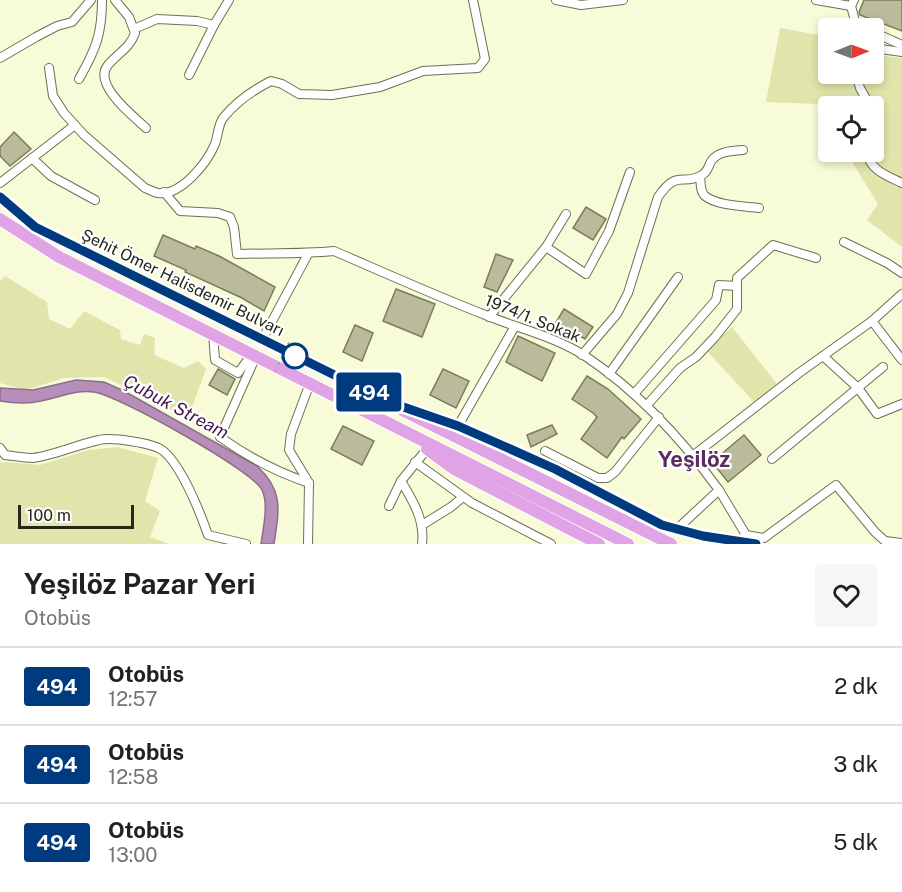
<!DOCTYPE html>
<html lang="tr">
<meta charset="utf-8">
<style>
:root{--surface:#fff;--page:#f6f6f6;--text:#202124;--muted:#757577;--line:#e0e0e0}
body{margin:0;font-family:"Public Sans",sans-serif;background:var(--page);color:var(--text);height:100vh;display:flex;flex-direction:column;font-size:22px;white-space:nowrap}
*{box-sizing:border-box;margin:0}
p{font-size:20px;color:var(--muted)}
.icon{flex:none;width:33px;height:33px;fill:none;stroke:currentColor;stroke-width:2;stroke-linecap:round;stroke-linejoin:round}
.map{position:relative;height:544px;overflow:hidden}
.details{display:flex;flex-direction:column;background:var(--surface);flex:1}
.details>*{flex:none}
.badge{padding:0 12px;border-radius:4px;font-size:21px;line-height:39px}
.needle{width:39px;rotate:89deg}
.buttons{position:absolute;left:818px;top:18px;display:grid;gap:12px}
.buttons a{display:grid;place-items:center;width:66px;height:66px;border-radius:6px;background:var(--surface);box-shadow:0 3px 9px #0003;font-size:30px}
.scale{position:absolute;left:18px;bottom:15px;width:116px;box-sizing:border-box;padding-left:6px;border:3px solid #26261a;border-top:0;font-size:16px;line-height:21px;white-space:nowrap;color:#26261a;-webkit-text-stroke:4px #fff;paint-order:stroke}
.map>.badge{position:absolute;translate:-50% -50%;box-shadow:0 0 0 3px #fff}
.round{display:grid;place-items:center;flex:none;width:63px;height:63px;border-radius:6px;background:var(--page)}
.head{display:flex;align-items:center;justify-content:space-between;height:102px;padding:0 24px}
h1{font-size:28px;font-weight:700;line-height:45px}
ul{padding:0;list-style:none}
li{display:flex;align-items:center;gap:18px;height:78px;padding:0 24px;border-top:2px solid var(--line)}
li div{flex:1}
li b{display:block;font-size:22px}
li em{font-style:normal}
li .badge{min-width:66px;font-weight:700;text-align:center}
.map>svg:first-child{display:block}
</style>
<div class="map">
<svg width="902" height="544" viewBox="0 0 902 544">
<rect width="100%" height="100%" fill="#f8fbd8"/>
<g fill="#e1e5ab">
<path d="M780,28L824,36L818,61L828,63V74H873V55L902,58V247L867,220L878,204L846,152H873V106H828V122L819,104L766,102Z"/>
<path d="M5,276L47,302L49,319L70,329L84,311L120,330L121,339L140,345L144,334L155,338L154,355L184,368L198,361L206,369L188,418L104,377L64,378L26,390L0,383V281Z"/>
<path d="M732,327L777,384L754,402L706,350Z"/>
<path d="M117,447L158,458L145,501L160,511L150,537L169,544H0V463L6,462L40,465L88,450Z"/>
</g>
<path fill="#b68eba" stroke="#8b6f8a" stroke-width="1.5" d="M76,380L104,382L124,391L257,466C284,491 279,510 274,544H261C263,528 269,505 262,490C254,471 117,395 94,392C76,389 59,398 41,401C28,404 13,403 0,401V388L33,390Z"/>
<g fill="#b9bb9a" stroke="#7a7c5d" stroke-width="1.5">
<path d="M864,0H902V31L860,15L859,12Z"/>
<path d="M14,132L31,149L10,166L0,156V147Z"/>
<path d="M586,207L606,219L593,240L573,228Z"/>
<path d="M163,235L195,249L196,246L219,256L275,287L264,311L242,298L185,272L186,270L154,256Z"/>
<path d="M496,254L513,260L497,292L484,287Z"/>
<path d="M396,289L435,304L422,337L383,321Z"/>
<path d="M564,309L593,327L585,339L556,322Z"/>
<path d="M355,325L373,333L362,361L343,352Z"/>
<path d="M518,336L555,353L542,381L506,362Z"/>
<path d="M218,369L235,379L227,395L209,385Z"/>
<path d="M443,369L469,381L456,408L430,395Z"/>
<path d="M587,376L608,389L641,419L624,439L622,437L607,458L581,439L597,417L593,413L572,399Z"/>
<path d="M552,425L557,434L531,447L527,435Z"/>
<path d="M343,426L374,441L362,465L331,449Z"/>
<path d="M744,435L761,455L728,482L712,462Z"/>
</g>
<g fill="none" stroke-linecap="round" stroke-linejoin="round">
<g stroke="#6e7051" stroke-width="10">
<g id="minor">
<path d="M115,0L129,17L135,33C130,48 118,53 108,65C92,84 133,116 146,128"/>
<path d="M556,0L581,5L623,0"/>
<path d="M816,0L851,6L854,0"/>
<path d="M851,6L855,21L867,28"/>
<path d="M134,29L157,19L197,21L214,25L229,0"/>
<path d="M873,32L902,45"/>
<path d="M873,48L902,52"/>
<path d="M0,58L36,37L57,26L72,22L91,0"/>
<path d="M49,68L53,96L64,113L84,135L145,188C148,189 153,192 158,193C181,196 207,163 215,144C218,136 218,125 223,118C236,102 253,90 271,81L282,84L299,94L332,95L380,87L423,71L478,68L485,59L473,0"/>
<path d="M856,74L860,88L870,106"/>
<path d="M189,75L214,25"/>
<path d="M79,79C96,49 102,34 102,0"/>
<path d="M867,152C869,170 888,176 902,183"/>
<path d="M32,158L51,176L95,200"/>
<path d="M700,177C701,183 700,192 705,196C718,206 743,206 759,208"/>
<path d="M0,183L75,125"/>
<path d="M164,192L180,211L218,213L230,217L234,227L237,254C269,253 302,254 334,251C385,273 436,296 488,316C520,329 556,337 585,356C639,392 681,438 719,490"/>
<path d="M844,242L887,263L902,273"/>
<path d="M546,247L586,274L609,231L630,172"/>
<path d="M489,317L546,247L566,214"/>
<path d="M872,321L902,360"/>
<path d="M213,333L215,360L238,373L252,354"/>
<path d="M262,340L308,254"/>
<path d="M582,355L617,314L628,293L658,197C678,168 682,187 702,175C709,171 708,165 712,160C719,151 733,151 743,150"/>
<path d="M256,356L220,437C248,457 276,472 309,483"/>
<path d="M823,356L858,388L877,414L902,404"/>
<path d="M609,374L678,277"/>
<path d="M634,394L716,300L719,285L737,286"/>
<path d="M647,405L680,368L696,357L715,337L737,309V278L773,245L816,258"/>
<path d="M458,426L515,326"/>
<path d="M0,448L5,455C14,456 24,458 33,458C52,456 79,444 99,440C112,437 152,443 162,450C181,464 200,512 208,535L246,544"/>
<path d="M545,451L598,478H607L615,472L659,417"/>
<path d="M694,455L799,373L872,321L902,294"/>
<path d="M772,459L883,367"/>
<path d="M415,462L472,503L551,544"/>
<path d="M401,481C413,501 425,520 422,544"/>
<path d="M309,483L289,450L291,434L310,383"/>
<path d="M389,506L401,481L427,449"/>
<path d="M422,525L451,507L463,497"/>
<path d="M677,529L719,490L746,535L764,538L836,485L875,532L885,541L902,543"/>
<path d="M308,544L309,483"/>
</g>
</g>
<g stroke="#fff" stroke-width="14">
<g id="highway">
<path d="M0,197L35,227L671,544"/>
<path d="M0,219L59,257L628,544"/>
<path d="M441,421L555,469L662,525L703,536L756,544"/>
<path d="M427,449L454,469L599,544"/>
</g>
</g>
<use href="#minor" stroke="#fff" stroke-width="8"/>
<use href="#highway" stroke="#e0a4e6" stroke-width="12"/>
<path stroke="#a6a88e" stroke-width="1.5" stroke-dasharray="3 4.5" stroke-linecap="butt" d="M275,372L289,342"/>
</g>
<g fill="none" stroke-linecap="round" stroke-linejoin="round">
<g stroke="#fff" stroke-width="14">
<path id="line" d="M0,197L35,227L389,402L458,426L499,444L555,469L662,525L703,536L756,544"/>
</g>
<use href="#line" stroke="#003b80" stroke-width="9"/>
</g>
<circle fill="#fff" stroke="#003b80" stroke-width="3" cx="295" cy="356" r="12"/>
<g text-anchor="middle" stroke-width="4.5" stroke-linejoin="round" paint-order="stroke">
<g font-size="16" fill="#26261a" stroke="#fff">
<text transform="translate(183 282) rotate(26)" y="6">Şehit Ömer Halisdemir Bulvarı</text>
<text transform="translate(533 318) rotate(22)" y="6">1974/1. Sokak</text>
</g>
<g font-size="18" font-style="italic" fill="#46154c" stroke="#fff">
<text transform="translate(176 407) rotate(28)" y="6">Çubuk Stream</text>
</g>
<g font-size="22" font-weight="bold" fill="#5a2c60" stroke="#fff">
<text x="694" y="467">Yeşilöz</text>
</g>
</g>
</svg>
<div class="buttons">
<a><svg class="needle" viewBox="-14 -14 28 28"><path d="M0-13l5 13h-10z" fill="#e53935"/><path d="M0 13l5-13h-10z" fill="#757577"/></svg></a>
<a><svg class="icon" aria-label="locate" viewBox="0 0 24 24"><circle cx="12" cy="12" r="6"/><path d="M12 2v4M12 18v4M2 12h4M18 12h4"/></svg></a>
</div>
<div class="scale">100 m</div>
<b class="badge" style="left:369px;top:392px;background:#003b80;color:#fff">494</b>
</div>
<section class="details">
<div class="head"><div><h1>Yeşilöz Pazar Yeri</h1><p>Otobüs</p></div><a class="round"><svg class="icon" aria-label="heart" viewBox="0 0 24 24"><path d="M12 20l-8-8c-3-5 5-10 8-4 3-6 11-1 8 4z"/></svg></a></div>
<ul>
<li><span class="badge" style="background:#003b80;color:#fff">494</span><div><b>Otobüs</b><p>12:57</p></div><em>2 dk</em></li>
<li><span class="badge" style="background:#003b80;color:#fff">494</span><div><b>Otobüs</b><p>12:58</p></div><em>3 dk</em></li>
<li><span class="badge" style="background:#003b80;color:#fff">494</span><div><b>Otobüs</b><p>13:00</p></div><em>5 dk</em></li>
</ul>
</section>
